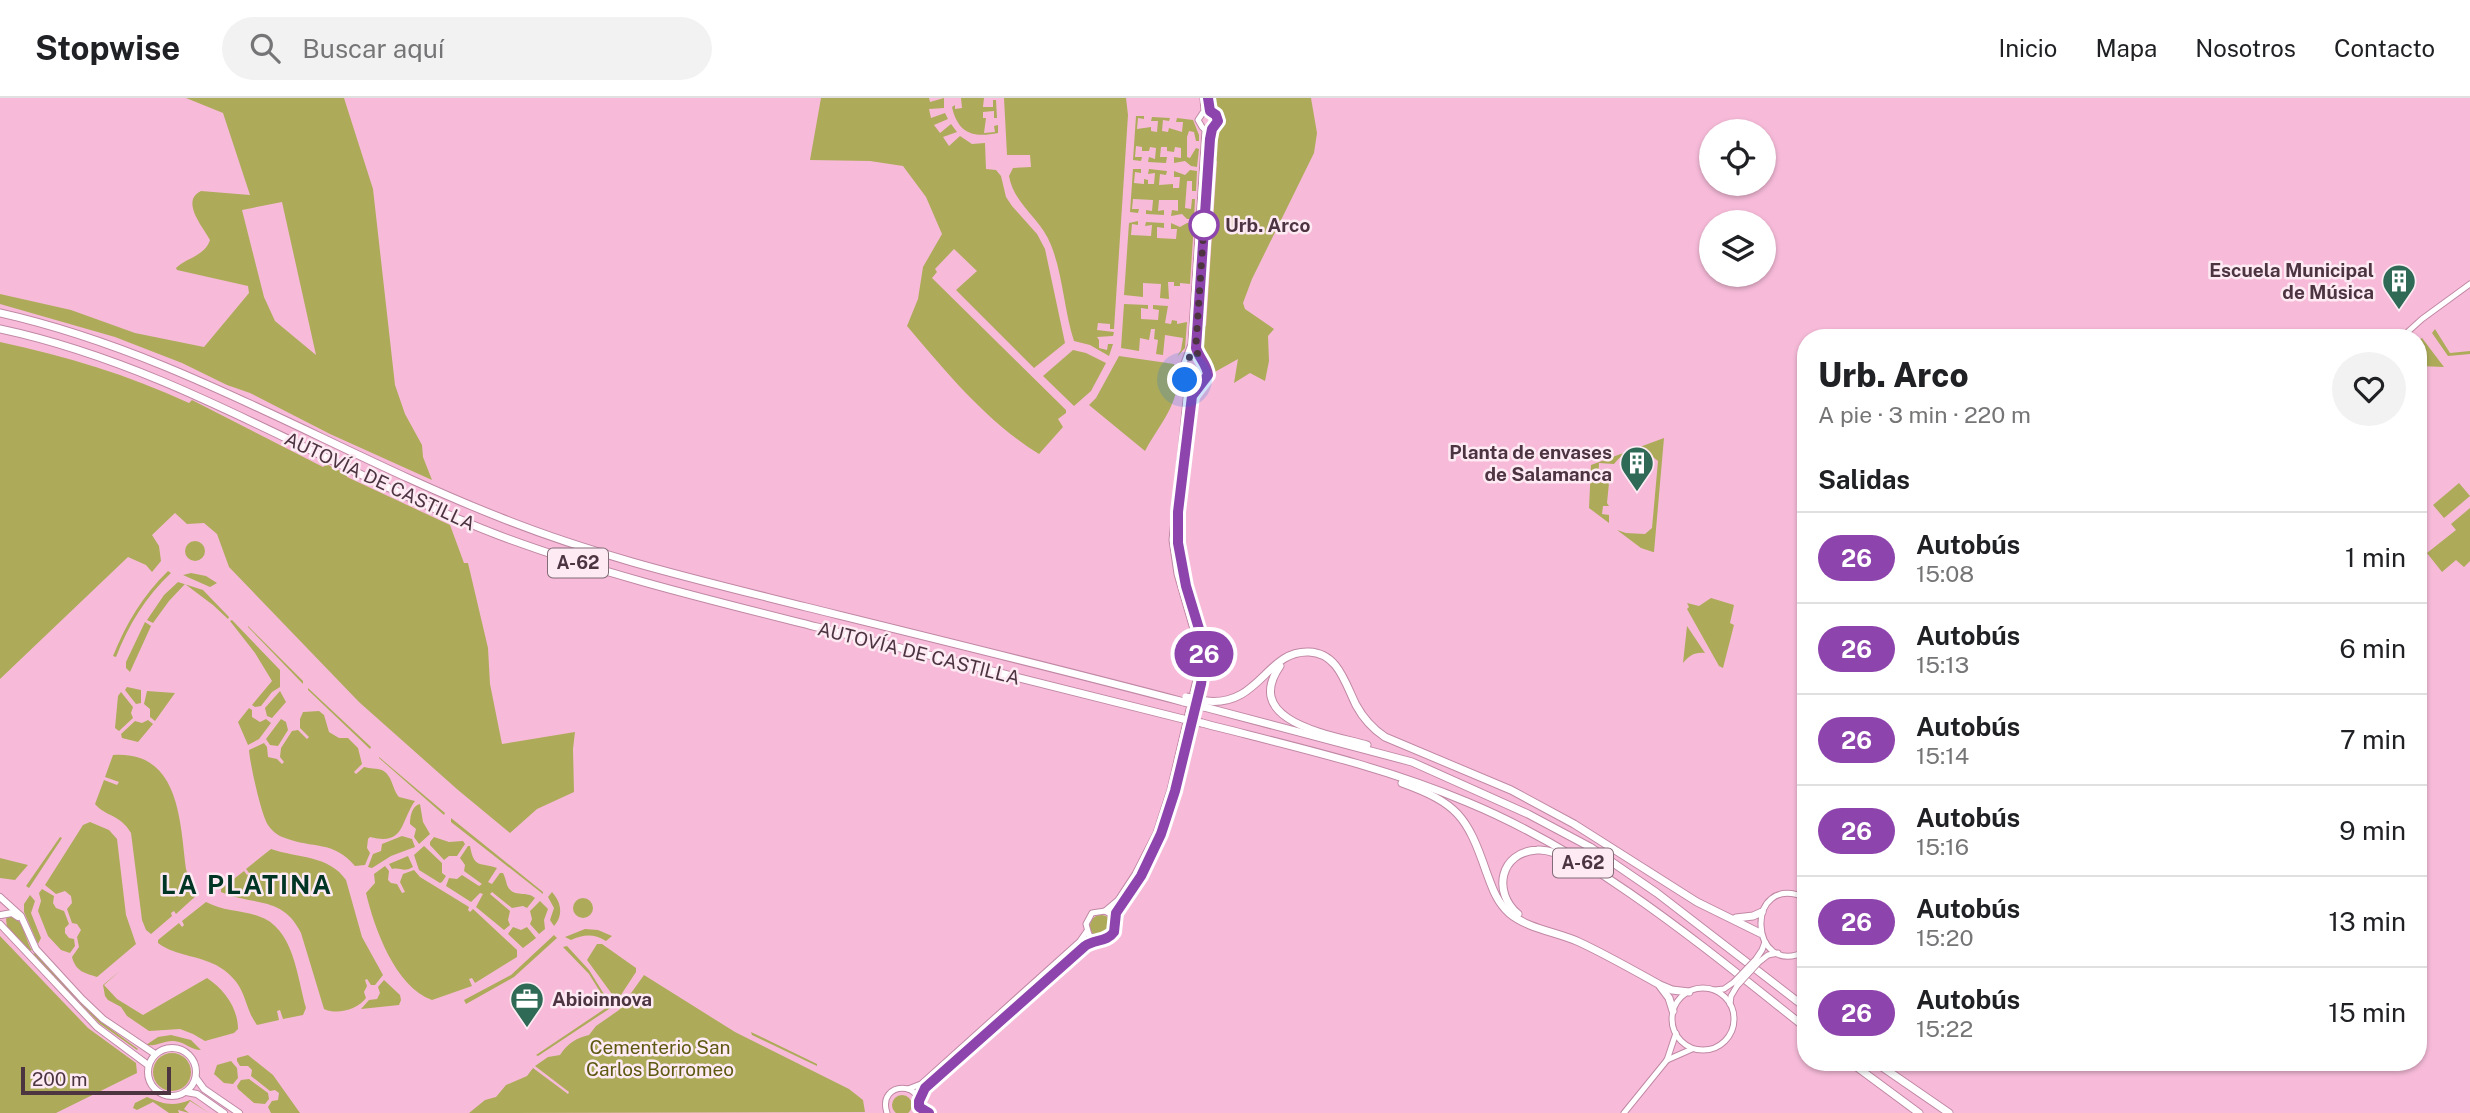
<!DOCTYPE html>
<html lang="es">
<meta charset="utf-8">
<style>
:root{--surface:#fff;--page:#f2f2f2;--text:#202124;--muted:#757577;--line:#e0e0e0}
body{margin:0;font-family:"Public Sans",sans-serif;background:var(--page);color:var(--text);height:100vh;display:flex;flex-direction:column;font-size:26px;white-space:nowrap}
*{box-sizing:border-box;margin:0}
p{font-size:23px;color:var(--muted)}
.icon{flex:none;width:38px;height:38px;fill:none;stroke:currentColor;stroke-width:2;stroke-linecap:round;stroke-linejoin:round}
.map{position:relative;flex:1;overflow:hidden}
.sheet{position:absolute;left:1797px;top:231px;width:630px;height:742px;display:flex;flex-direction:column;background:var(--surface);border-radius:28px;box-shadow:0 2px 5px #0004}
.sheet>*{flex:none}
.badge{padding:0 14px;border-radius:23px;font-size:24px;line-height:46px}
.tools{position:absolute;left:1699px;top:21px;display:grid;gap:14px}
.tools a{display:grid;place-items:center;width:77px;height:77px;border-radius:50%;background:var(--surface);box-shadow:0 2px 5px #0004;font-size:35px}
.scale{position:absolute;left:21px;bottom:18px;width:150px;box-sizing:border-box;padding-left:7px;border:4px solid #4c3440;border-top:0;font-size:19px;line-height:24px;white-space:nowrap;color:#4c3440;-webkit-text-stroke:5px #fdeaf3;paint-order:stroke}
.you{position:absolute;width:35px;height:35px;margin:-18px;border:5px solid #fff;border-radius:50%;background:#1a73e8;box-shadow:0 0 0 10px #1a73e833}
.map>.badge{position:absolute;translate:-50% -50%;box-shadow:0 0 0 4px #fff}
h2{padding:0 21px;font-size:26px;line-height:63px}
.round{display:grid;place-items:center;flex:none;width:74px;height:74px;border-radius:37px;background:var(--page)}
.overview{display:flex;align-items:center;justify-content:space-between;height:119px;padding:0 21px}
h1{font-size:33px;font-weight:800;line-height:52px}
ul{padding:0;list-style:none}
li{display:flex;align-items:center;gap:21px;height:91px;padding:0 21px;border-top:2px solid var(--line)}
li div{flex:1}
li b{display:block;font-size:26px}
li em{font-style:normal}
li .badge{min-width:77px;font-weight:700;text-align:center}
header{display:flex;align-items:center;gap:42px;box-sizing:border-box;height:98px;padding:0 35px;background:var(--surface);border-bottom:2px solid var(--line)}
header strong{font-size:33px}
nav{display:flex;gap:38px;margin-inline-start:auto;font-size:24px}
.search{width:490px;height:63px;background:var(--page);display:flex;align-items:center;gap:18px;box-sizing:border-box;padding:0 24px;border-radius:38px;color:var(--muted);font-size:26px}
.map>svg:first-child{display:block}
</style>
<header>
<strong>Stopwise</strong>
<div class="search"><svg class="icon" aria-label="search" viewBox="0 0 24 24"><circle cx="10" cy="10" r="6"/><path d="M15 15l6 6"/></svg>Buscar aquí</div>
<nav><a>Inicio</a><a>Mapa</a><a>Nosotros</a><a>Contacto</a></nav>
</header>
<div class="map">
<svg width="2470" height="1015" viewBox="0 0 2470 1015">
<rect width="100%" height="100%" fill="#f7bbd9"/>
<g fill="#adab59" fill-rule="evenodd">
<path d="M186,0H344L373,91L395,287L405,316L422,347L423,359L432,382L330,336L250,295L227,287L182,265L115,239L0,206V196L71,212L135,235L204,249L249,195L248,188L177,172L176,170C186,160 205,158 210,142C203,129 180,103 201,93L250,97L223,15ZM282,104L316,257L275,223L264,199L242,112Z"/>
<path d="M821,0H929L930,4L944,0V10L929,11L931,20L945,15L948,21L934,27L940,35L951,26L957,34L943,39L949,48L960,38L972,46L985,45L986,71L996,72L1001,78L1006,99L1012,108L1037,136L1045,151L1065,245L1034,270L956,192L977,173L954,151L935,171L937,174L932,180L1066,312V315L1058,321L1063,329L1039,356C987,324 946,274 907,228L918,201L923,169L942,136L926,99L903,68L870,63L810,62Z"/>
<path d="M961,0H984L983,9H993V2H996L997,20H994V13L983,14V20H986L984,35L995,34L994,28L998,27V35C974,40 958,36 952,9L955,7V11L962,10Z"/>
<path d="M1004,0H1126L1128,17L1114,231H1110V226L1098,225L1097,232L1114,234L1113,238L1097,239L1099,242V250L1107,252L1108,246H1113L1109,258L1090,247L1074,243C1064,212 1063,177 1051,147C1041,120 1014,107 1009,78L1013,70L1031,69L1030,57H1007Z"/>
<path d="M1213,0H1311L1317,35L1314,55L1252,181L1243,205L1245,211L1274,231L1268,238L1269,263L1265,283L1250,275L1234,285L1238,261L1213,275L1211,265L1201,249L1202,228H1206L1217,63L1213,62V59H1216V55H1214L1215,38L1224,24C1223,13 1214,10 1213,0Z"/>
<path d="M1136,18H1144V21L1138,20L1137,31L1151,29V33L1157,34L1158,23H1151L1152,19L1170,20L1169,23L1163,22L1162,33L1168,34L1169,30L1182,34L1183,24H1176L1177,20L1193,22L1199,37V43H1196L1194,34L1189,33L1187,39V59L1190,60L1196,50L1199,51L1197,69L1191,68L1185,63L1174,65V59L1181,60V50L1175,49L1174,54L1167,53V49H1161L1160,59H1167L1166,65L1148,64L1149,59L1155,61L1156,50L1150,49L1149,53H1142V49L1136,48L1135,59H1142L1141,63L1133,62Z"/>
<path d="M1133,71H1141V75L1135,74L1134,85L1144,86V81L1148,82V86H1154L1155,75L1148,76L1149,71L1167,73L1166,77L1160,76L1159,87L1173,86V90H1179L1180,79H1174V73L1185,77L1190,72L1197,73L1196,93H1192V83H1187L1185,110L1191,111L1192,101H1195L1194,121H1187L1182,116L1171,118L1172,112L1178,113V102H1159L1158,113L1164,112V117L1146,116V112L1152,113L1153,102L1133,101L1132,111H1139L1138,115L1130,114Z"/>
<path d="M1138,123V127L1132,126L1131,137L1151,138L1152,127L1145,128L1146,124L1164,125V130L1157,129V140L1176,141L1177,131H1171V125L1180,129L1187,125H1194L1190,186L1180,185V188H1174V184H1168L1169,201L1160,200L1161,186L1143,185V199L1124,197L1129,125Z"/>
<path d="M1124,206L1148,207V211L1141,210V221L1158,222L1159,212L1153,211V207L1168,208L1165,225L1171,226L1172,222L1177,223V226L1187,224L1185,250L1177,259L1181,252L1183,240L1165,237L1163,257L1156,256L1158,242L1154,241L1155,231H1151L1149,242L1140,240L1139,253L1121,250Z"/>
<path d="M2435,231L2450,255L2470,253V256L2448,258L2432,235Z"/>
<path d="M2422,240L2444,269L2419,268V242Z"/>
<path d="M0,244C65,258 129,277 189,305L192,302L323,369L326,366L347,376V379L450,427L464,465H468L488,550L490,586L502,646L575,634L573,651L574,694L537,711L510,735L458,692L359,604L229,469L217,436L204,425L187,426L175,415L152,437L159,448L161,463L152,474L146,467L128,459L0,581Z"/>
<path d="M1073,252L1086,255L1106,265L1091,293L1074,308L1043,278Z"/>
<path d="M1119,258L1174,266C1188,296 1158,328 1145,353L1089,307L1096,300Z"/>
<path d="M1664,340L1654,454H1653L1641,450L1617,432L1626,435L1645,436L1652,430L1658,363C1643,350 1627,349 1614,366L1599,365L1598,381H1601V385H1609L1607,405L1609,408H1603L1602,416L1609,417V425L1589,410L1591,367Z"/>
<path d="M2459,385L2470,398L2444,420L2433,407Z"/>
<path d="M2470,410V463L2464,469L2456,462L2442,474L2427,455L2456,432L2451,426Z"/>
<circle cx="195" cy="453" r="10"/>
<path d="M168,473L171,475C146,498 128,528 116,559L113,558C126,526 143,497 168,473Z"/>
<path d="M191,475L206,478L217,485L210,489L183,477Z"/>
<path d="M178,484L203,492L229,519L228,521L213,507L185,486L169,503L153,525L147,522L164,497Z"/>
<path d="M1711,500L1734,507L1730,525L1734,527L1723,570L1719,568L1687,511L1689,509L1687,505L1699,508Z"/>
<path d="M232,522L280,572V589L272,594L261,608L255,609L252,607L272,583L255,555L230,523Z"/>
<path d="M145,524L151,528L130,574L126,570V564Z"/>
<path d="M248,528L303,583V586L248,529Z"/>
<path d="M1687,528L1705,555C1694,554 1689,558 1683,565Z"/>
<path d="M127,589L141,592V605L136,606L125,592Z"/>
<path d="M308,590L371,649L370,651L308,592Z"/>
<path d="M147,593L175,595L155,623L150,619V611L144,606Z"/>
<path d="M280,593L286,604L272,620L267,618L265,610Z"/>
<path d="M121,594L133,609L131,615L133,620L119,633L115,630L118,598Z"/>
<path d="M249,610L252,612V619L260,624L266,621L271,625L259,641L248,647L238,624Z"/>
<path d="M319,613L324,617L329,634L339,640H348L358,650L362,666L354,674L356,676L364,669C370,671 377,670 382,672C393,678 392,691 399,699L415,703C400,724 405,748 370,739L368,741L367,750L370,755L365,767L355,768C333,742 313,751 285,740C278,738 272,733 268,727C261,716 250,666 249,652L264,645L267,649L268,659L277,661L282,666L284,664L280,659L281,650L292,633L298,632L307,641L309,639L300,630V621L303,614Z"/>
<path d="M281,621L286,624L288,632L278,648L270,647L266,641Z"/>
<path d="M148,622L153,626L138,644L122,640L121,636L135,623L142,625Z"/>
<path d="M113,657C180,652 180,724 186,771L189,781L198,796L176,816L174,813L171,815L172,818L151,836L146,832L142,822L131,735C120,716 106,719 95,706L104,682L117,687L119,684L105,679Z"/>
<path d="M379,659L445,715L444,717L379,660Z"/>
<path d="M420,706L423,724L430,736L419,746L414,739L416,731L410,726C410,718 412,708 420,706Z"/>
<path d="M451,720L543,794V796L451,724Z"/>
<path d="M90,724L109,732L117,741L126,817L136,846L97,879C85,875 76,874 72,859L79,849L77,839L81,832L77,826L72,825L67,811L72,805L71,798L65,793L56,796L45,787L83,727Z"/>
<path d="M402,738L412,741L415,749L391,758L372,770L368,769L373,756L381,753L382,746Z"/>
<path d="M60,739L62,740L29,790L26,788Z"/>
<path d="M434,739L449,744L463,743L465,746L457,758H449L444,762L430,747V744Z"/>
<path d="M424,748L442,765V775L446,778L442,784L440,785L419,772L414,757Z"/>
<path d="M468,748H470C474,771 480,764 497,770L488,784L492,786L500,775H503C505,779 506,783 507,787C513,801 526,792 535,800L527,810L523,808L512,810L492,794L490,796L510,813L508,822L510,827L504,832L476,809L483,796L480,795L471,804L446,788L449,780L457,781L462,777L479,788L482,786L464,773L465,767L460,760Z"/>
<path d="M271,751C297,760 329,757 346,782L362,839L383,877L375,887H371L367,881L365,882L367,888L364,894L366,900C357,912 337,917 324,911L301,835C283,797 252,808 221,794V791L244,773L247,777L250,776L246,771Z"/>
<path d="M408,758L413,769C403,775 401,769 392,771L389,766Z"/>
<path d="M0,760L28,767L15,782L0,780Z"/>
<path d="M385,768L389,773L388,782L391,785L397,786L402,795L405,794L400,784L403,776L414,772L420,779L469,809L468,812L470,814L473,811L517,852V859L475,885L472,880L469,881L472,888L432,902C395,889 374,829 366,795L375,785L374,776Z"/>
<path d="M42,791L54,798L53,805L56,810L64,813L69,826L65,830V835L69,840L74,841L75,848L70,855L61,852L48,838L38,813L41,803L39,795Z"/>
<path d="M552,794C561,804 564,817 554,828L550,822L554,810L548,799Z"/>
<path d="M30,797L35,803L31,815L41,840L38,846L24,814V806Z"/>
<circle cx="583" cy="810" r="10"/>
<path d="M540,803L548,811L544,822L545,831L539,836L530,826L532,821L530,813Z"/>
<path d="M206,804C223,813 240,812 258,818C294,829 297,879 306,910L303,917L283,921L280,912L277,913L279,922L257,927C243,908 248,890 224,872C204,857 176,859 158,845V842L179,825L182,829L184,827L182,823Z"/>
<circle cx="1101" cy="828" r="11"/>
<path d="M10,817C25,823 24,840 32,852L30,853L7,829L6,821Z"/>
<path d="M513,829L521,832L527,829L536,840L523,850L508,836Z"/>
<path d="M585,831L598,832L612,838L606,843C593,835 583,837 571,842L565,839Z"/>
<path d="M554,837L557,840L514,879L466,906L464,902L511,877Z"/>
<path d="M0,838L88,930L136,965L137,975L56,1015H0Z"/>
<path d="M597,846H602L636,870V874L617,903L587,862Z"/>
<path d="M567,848L589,872L612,909L538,958L536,957L609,908L589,876L563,849Z"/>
<path d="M35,855L100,923L138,951L137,952L99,925L33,856Z"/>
<path d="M121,872L104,887L117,901L143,917L207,880C224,891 238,910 238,931L234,935L205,943L193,936L180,931L149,933L127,918L121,909L108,902L105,898L103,887Z"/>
<path d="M644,877L735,934L849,991L863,1002L865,1014L469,1015L485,1002L496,999L506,987L527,978L533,970L568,996L569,994L535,968L548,959L560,957C568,945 576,940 589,937L596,928L619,912Z"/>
<path d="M384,882L400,897L401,902L399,907L361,911L369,902L377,901L380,895L378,889Z"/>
<path d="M751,934L817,966V968L752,937Z"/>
<path d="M171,937L191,942L201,952C191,952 185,944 174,943C164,942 156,949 146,947L158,939Z"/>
<circle cx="172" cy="974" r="19"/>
<path d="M248,957L273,977L300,1015H271L268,1009L272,1003L278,1002L279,995L275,992L270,993L251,978L252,972L248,968H240L237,963V960Z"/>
<path d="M231,963L237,970L238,980L233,986L224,985L214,976L217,967Z"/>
<path d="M249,981L268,995L269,1001L265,1006L254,1005L238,991L237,988L241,982Z"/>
<circle cx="902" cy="1007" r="10"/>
<path d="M147,999C163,1006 173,1009 190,1002L209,1015L190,1003L184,1011L189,1015L178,1012L179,1015H169L153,1004L137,1012L133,1010L135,1005Z"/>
</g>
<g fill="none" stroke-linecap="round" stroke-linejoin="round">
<g stroke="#c088a5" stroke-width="7">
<g id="secondary">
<path d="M2401,240L2422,221L2470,186"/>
<path d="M1198,259L1197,227L1210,41L1212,31L1218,23L1216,17L1210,13L1208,0"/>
<path d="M1806,800C1743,772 1749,883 1806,853"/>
<path d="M1105,813L1118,802L1135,776L1156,735L1170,692L1198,573L1197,545L1177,476L1172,442L1187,292L1183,268L1191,246L1205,32L1202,29L1198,22L1204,13L1203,0"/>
<path d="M1114,821L1141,778L1162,736L1175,693L1201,586L1204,566L1203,544L1179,459L1178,414L1192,298L1208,277C1207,265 1200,256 1188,260"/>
<path d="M1756,861L1762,852L1765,844"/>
<path d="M1759,864L1768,857L1778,855"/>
<circle cx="1703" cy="921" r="31"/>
<path d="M1715,892L1724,891L1734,884"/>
<path d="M1730,906L1731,898L1737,888"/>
<path d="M1667,962L1692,951"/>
<path d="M908,991L921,986L1080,843L1087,833"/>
<path d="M919,1003L925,990L1085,848C1095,841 1117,844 1116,826C1115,819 1111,816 1105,813L1092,815L1086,826L1089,837L1098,842"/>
<path d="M919,1009L929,1015"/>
<path d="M887,1015C876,982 929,982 917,1015"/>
<path d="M1624,1015L1667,962L1676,935"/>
</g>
</g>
<g stroke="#c088a5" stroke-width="8">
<g id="primary">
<path d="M0,799L21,818L36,851L82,901L103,921L155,956"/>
<path d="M1,817L12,815L18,819"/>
<path d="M0,826L97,929L148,967"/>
<circle cx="172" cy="974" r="24"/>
<path d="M196,980L204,991L239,1015"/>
<path d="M186,994L197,996L224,1015"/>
</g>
</g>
<g stroke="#c088a5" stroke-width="9">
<g id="highway">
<path d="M0,215C178,255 331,353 499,419C598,459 703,483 806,509C932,540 1059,571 1184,604"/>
<path d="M0,231C178,269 329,372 498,437C602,476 710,502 817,529C939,560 1061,590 1183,621"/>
<path d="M1280,568C1241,624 1332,637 1367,647"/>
<path d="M1206,603C1260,609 1266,552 1309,554C1338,555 1345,585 1356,607C1363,620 1373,631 1385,639L1511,692L1574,726L1697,804L1760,835"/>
<path d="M1204,609L1412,664L1528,716L1590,749L1657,795L1806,910"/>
<path d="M1202,625C1291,648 1382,668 1467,704C1593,756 1700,846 1806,930"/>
<path d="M1402,685C1457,705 1467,718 1486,773C1492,789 1496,803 1509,815C1528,831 1557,834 1579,844C1607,857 1633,872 1660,887L1672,892L1689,894"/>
<path d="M1518,816C1492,794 1500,754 1537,752C1550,751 1562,758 1574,764"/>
<path d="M1736,820L1753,818L1762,814"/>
<path d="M1660,888L1669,900L1673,913"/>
<path d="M1850,964L1919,1015"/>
<path d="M1875,964L1949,1015"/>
</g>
</g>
<use href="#secondary" stroke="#fff" stroke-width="5"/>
<use href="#primary" stroke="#fff" stroke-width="6"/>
<use href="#highway" stroke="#fff" stroke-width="7"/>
<g stroke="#c088a5" stroke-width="7" stroke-linecap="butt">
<g id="secondary-bridge">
<path d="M1734,884L1756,861"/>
<path d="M1737,888L1759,864"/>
</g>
</g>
<g stroke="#c088a5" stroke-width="9" stroke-linecap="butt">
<g id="highway-bridge">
<path d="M1186,599L1206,603"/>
<path d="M1184,604L1204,609"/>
<path d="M1183,621L1202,625"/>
</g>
</g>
<use href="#secondary-bridge" stroke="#fff" stroke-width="5"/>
<use href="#highway-bridge" stroke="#fff" stroke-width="7"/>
</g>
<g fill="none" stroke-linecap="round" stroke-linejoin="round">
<g stroke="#fff" stroke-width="16">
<path id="line" d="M929,1015L919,1009V1003L925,990L1085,848C1095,841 1107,844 1114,834L1116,815L1141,778L1161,736L1175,693L1201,586L1204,566L1203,544L1186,488L1178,445V414L1192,298L1208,277C1207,266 1199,260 1196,250L1210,41L1212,31L1218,23L1216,17L1210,13L1208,0"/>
</g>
<use href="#line" stroke="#8e44ad" stroke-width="10"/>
<path stroke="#4c3440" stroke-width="7" stroke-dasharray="0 12.6" d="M1185,282L1184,264L1191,258L1198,259L1196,246L1204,127"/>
</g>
<defs>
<g id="building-pin" transform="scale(1.75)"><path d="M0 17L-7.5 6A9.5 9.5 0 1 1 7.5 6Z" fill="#2e6a55" stroke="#fdeaf3"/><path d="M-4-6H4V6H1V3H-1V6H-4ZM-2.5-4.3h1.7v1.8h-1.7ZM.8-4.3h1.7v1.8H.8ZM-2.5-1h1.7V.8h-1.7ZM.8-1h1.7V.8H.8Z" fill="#fff"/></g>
<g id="office-pin" transform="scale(1.75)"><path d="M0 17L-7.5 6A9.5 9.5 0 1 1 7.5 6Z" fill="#2e6a55" stroke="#fdeaf3"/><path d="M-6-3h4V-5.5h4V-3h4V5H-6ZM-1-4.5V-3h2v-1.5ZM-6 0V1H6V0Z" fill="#fff"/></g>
</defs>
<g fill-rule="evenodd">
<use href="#building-pin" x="2399" y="183"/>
<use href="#building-pin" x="1637" y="365"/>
<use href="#office-pin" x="527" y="901"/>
</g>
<circle fill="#fff" stroke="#8e44ad" stroke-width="3.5" cx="1204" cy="127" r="14"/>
<g text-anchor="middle" stroke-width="5" stroke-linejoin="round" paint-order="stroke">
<g fill="#fdeaf3" stroke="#816b76" stroke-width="2">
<rect x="548" y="450.5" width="60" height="29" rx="5"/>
<rect x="1553" y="750.5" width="60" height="29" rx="5"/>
</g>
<g font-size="18" font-weight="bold" fill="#4c3440">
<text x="578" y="471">A-62</text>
<text x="1583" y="771">A-62</text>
</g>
<g font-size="19" font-weight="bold" fill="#4c3440" stroke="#fdeaf3" text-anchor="start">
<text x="1225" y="134">Urb. Arco</text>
</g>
<g font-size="19" font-weight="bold" fill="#4c3440" stroke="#fdeaf3" text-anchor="end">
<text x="2374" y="179">Escuela Municipal<tspan x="2374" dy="22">de Música</tspan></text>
<text x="1612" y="361">Planta de envases<tspan x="1612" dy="22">de Salamanca</tspan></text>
<text x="552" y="908" text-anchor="start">Abioinnova</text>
</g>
<g font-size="19" fill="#4c3440" stroke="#fdeaf3">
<text transform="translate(380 383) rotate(25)" y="7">AUTOVÍA DE CASTILLA</text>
<text transform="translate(919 555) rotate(14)" y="7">AUTOVÍA DE CASTILLA</text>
</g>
<g font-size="19" fill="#5c5910" stroke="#fdeaf3">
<text x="660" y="956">Cementerio San<tspan x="660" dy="22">Carlos Borromeo</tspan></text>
</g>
<g font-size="26" font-weight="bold" letter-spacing="2" fill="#003424" stroke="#fdeaf3">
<text x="247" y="796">LA PLATINA</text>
</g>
</g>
</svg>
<div class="tools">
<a><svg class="icon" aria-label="locate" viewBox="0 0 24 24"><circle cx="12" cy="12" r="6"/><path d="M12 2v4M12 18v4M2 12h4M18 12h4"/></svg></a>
<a><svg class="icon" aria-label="layers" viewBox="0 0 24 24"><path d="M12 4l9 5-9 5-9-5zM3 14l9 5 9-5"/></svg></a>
</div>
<div class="scale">200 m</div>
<div class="you" style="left:1185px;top:282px"></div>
<b class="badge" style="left:1204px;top:556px;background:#8e44ad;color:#fff">26</b>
<section class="sheet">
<div class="overview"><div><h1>Urb. Arco</h1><p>A pie · 3 min · 220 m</p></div><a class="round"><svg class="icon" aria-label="heart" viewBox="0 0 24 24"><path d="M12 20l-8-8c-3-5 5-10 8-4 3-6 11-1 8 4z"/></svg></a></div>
<h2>Salidas</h2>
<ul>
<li><span class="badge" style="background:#8e44ad;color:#fff">26</span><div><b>Autobús</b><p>15:08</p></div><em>1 min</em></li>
<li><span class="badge" style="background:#8e44ad;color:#fff">26</span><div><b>Autobús</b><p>15:13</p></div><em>6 min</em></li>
<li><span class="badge" style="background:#8e44ad;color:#fff">26</span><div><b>Autobús</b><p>15:14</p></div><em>7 min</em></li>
<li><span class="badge" style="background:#8e44ad;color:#fff">26</span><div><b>Autobús</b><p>15:16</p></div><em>9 min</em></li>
<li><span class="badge" style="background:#8e44ad;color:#fff">26</span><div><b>Autobús</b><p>15:20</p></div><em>13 min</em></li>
<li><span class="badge" style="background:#8e44ad;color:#fff">26</span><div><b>Autobús</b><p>15:22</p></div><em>15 min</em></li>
</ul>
</section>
</div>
